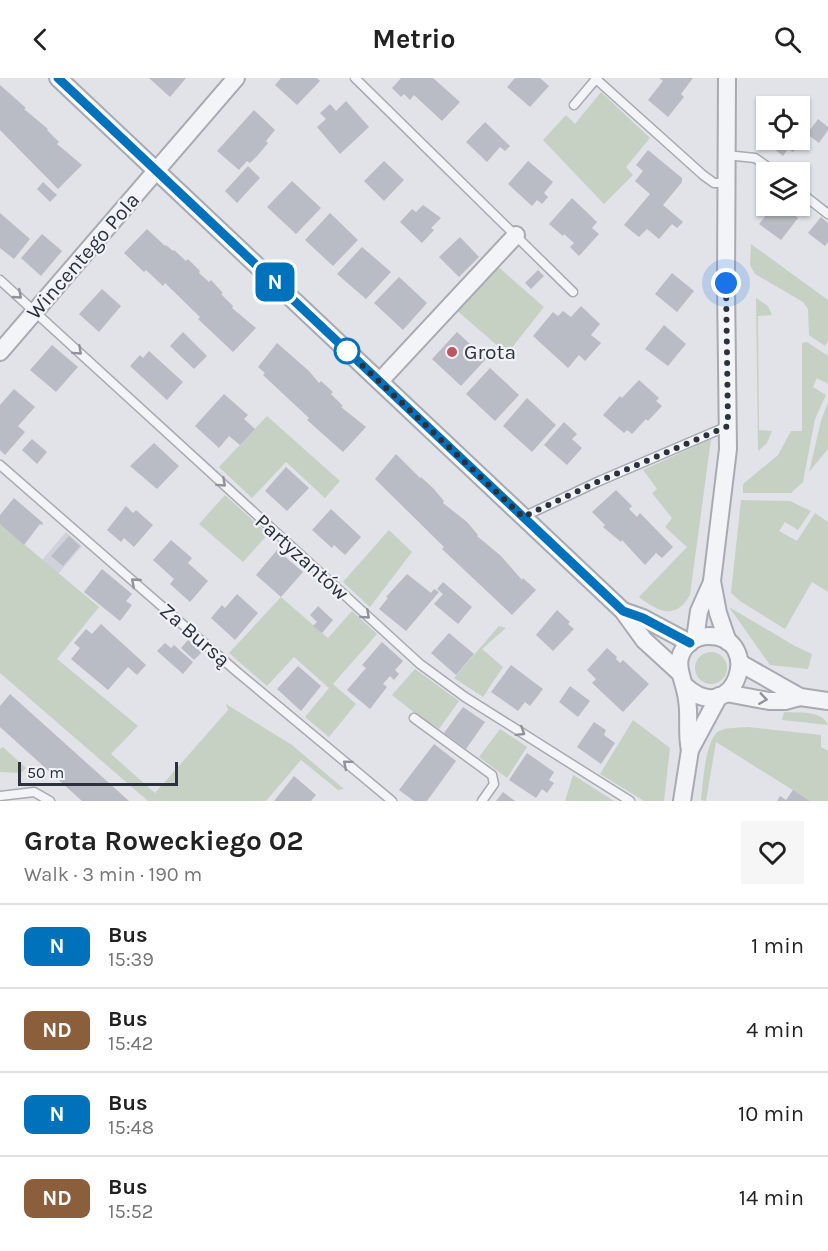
<!DOCTYPE html>
<meta charset="utf-8">
<style>
:root{--surface:#fff;--page:#f6f6f6;--text:#222;--muted:#767676;--line:#e0e0e0}
body{margin:0;font-family:Karla,sans-serif;background:var(--page);color:var(--text);height:100vh;display:flex;flex-direction:column;font-size:22px;white-space:nowrap}
*{box-sizing:border-box;margin:0}
p{font-size:20px;color:var(--muted)}
.icon{flex:none;width:33px;height:33px;fill:none;stroke:currentColor;stroke-width:2;stroke-linecap:round;stroke-linejoin:round}
.map{position:relative;height:723px;overflow:hidden}
.side{display:flex;flex-direction:column;background:var(--surface);flex:1}
.side>*{flex:none}
.badge{padding:0 12px;border-radius:9px;font-size:21px;line-height:39px}
.fabs{position:absolute;left:756px;top:18px;display:grid;gap:12px}
.fabs a{display:grid;place-items:center;width:54px;height:54px;border-radius:0px;background:var(--surface);box-shadow:0 2px 4px #0004;font-size:30px}
.scale{position:absolute;left:18px;bottom:15px;width:160px;box-sizing:border-box;padding-left:6px;border:3px solid #2b313d;border-top:0;font-size:16px;line-height:21px;white-space:nowrap;color:#2b313d;-webkit-text-stroke:4px #f0f2f6;paint-order:stroke}
.you{position:absolute;width:30px;height:30px;margin:-15px;border:4px solid #fff;border-radius:50%;background:#1a73e8;box-shadow:0 0 0 9px #1a73e833}
.map>.badge{position:absolute;translate:-50% -50%;box-shadow:0 0 0 3px #fff}
.round{display:grid;place-items:center;flex:none;width:63px;height:63px;border-radius:0px;background:var(--page)}
.headline{display:flex;align-items:center;justify-content:space-between;height:102px;padding:0 24px}
h1{font-size:28px;font-weight:700;line-height:45px}
ul{padding:0;list-style:none}
li{display:flex;align-items:center;gap:18px;height:84px;padding:0 24px;border-top:2px solid var(--line)}
li div{flex:1}
li b{display:block;font-size:22px}
li em{font-style:normal}
li .badge{min-width:66px;font-weight:700;text-align:center}
header{display:flex;justify-content:space-between;align-items:center;height:78px;padding:0 24px;background:var(--surface);font-size:27px;font-weight:700}
.map>svg:first-child{display:block}
</style>
<header><svg class="icon" aria-label="back" viewBox="0 0 24 24"><path d="M15 5l-7 7 7 7"/></svg>Metrio<svg class="icon" aria-label="search" viewBox="0 0 24 24"><circle cx="10" cy="10" r="6"/><path d="M15 15l6 6"/></svg></header>
<div class="map">
<svg width="828" height="723" viewBox="0 0 828 723">
<rect width="100%" height="100%" fill="#e1e3e8"/>
<path fill="#cfd2d9" d="M66,454L82,468L58,496L42,482Z"/>
<g fill="#c6d1c3">
<path d="M601,14L650,60L626,89L633,97L604,126L543,62L566,37L575,46Z"/>
<path d="M751,166L828,222V263L825,268L809,257L808,231L803,224L755,196L750,187Z"/>
<path d="M495,186L544,229L507,276L454,230Z"/>
<path d="M756,220L768,228L772,237L758,238L759,352L772,353L767,365L758,373Z"/>
<path d="M807,264L828,278V306L817,300L813,309L826,317L815,341L803,404L791,415H743V406L778,377L791,353H802V265Z"/>
<path d="M828,324V371L809,394L821,343Z"/>
<path d="M267,338L340,403L325,420L286,384L252,420L219,389Z"/>
<path d="M711,361L690,517C675,544 656,532 639,519L687,469L665,449L672,440L652,415L657,411L643,392Z"/>
<path d="M225,417L268,456L243,484L199,446Z"/>
<path d="M741,422L790,423L811,433L798,452L785,444L779,453L797,463L815,435L828,444V514L812,504L785,551L740,523L731,515Z"/>
<path d="M0,446L99,529L57,581L138,648L111,676L155,715L228,632L226,626L292,667L344,711L338,712L301,682L266,723H148L0,595Z"/>
<path d="M389,452L412,474L370,529L343,504Z"/>
<path d="M281,519L328,560L352,533L377,556L333,606L356,626L329,659L305,639L329,610L294,579L267,608L229,575Z"/>
<path d="M729,529L795,568L812,576L808,591L770,587Z"/>
<path d="M499,548L506,550L482,571L503,589L483,619L454,600Z"/>
<circle cx="711" cy="590" r="16"/>
<path d="M415,591L459,623L439,651L416,636L392,617Z"/>
<path d="M784,634C798,635 822,632 828,647L782,642Z"/>
<path d="M633,642L670,670L664,723H644L600,696Z"/>
<path d="M748,649L821,657V669L828,673V723H810L716,664L706,723L701,722C703,706 705,661 719,653C727,649 739,650 748,649Z"/>
<path d="M500,651L527,669L507,700L479,679Z"/>
<path d="M3,669L26,690L21,695L0,694V671Z"/>
<path d="M573,697L614,723H565Z"/>
</g>
<g fill="#b9bcc4">
<path d="M149,0H186L170,19Z"/>
<path d="M281,0H317L320,3L297,27L275,7Z"/>
<path d="M401,0H433L460,24L442,43L414,17L410,22L404,16L401,19L392,10Z"/>
<path d="M515,0H540L549,8L530,29L507,9Z"/>
<path d="M659,0H693L681,16L684,19L668,39L648,22L663,3Z"/>
<path d="M0,7L26,30L24,31L48,51L47,52L59,64L57,66L82,87L58,111L0,52Z"/>
<path d="M346,23L369,49L340,76L317,49L326,41L320,35L330,26L336,33Z"/>
<path d="M254,32L275,52L266,63L268,65L258,77L250,85L247,83L239,92L217,73Z"/>
<path d="M818,41L828,49V52L819,65L807,56Z"/>
<path d="M485,44L510,68L505,73L500,69L487,84L466,64Z"/>
<path d="M766,51V62H800V54L805,58L793,74L788,71L783,78L760,60Z"/>
<path d="M648,72L682,100V104L663,127L683,144L677,150L672,146L659,161L647,151L639,159L624,147L650,116L635,103L643,93L636,87Z"/>
<path d="M384,83L404,102L384,123L364,103Z"/>
<path d="M528,83L553,104L544,115L548,119L542,126L537,122L532,128L508,106Z"/>
<path d="M248,88L260,100L237,125L225,113Z"/>
<path d="M292,103L321,130L296,156L267,129Z"/>
<path d="M43,104L57,117L50,124L37,111Z"/>
<path d="M572,120L597,144L592,150L599,156L579,178L570,169L574,165L564,156L563,158L549,146Z"/>
<path d="M423,127L441,140L431,150L434,152L422,165L400,144L412,131L416,134Z"/>
<path d="M773,128H782L798,140L781,162L759,146Z"/>
<path d="M0,135L30,161L14,181L0,170Z"/>
<path d="M330,135L358,162L333,188L305,162Z"/>
<path d="M821,139L828,145V164L825,168L808,155Z"/>
<path d="M147,151L165,168L166,167L173,173L174,172L186,183L188,181L200,193L199,195L209,204L211,202L223,215L221,216L233,228L232,230L256,250L233,274L198,241L200,239L165,205L163,208L146,192L144,194L124,175Z"/>
<path d="M42,156L62,173L41,198L21,180Z"/>
<path d="M460,159L479,179L459,199L439,179Z"/>
<path d="M362,169L391,194L366,221L337,196Z"/>
<path d="M538,192L544,198L531,211L525,205Z"/>
<path d="M672,195L694,213L677,234L655,216Z"/>
<path d="M399,199L427,225L403,252L374,225Z"/>
<path d="M102,211L121,228L99,254L79,236Z"/>
<path d="M581,228L600,246L591,257L601,265L585,283L579,277L568,290L533,258L553,234L558,238L563,233L571,239Z"/>
<path d="M664,247L686,266L668,288L645,271Z"/>
<path d="M183,254L207,278L194,291L170,268Z"/>
<path d="M457,254L486,281L461,308L432,281Z"/>
<path d="M277,265L309,293L319,305L321,303L333,314L331,316L343,328L341,329L366,349L343,374L307,342L309,340L263,297L265,295L258,289Z"/>
<path d="M52,267L78,289L56,314L30,292Z"/>
<path d="M149,273L183,304L167,322L130,288L140,277L143,280Z"/>
<path d="M490,290L519,317L495,343L466,316Z"/>
<path d="M639,302L659,320L656,323L662,328L648,343L646,341L632,356L627,352L624,355L603,337L620,318L622,320Z"/>
<path d="M14,311L35,329L18,348L25,354L5,377L0,372V327Z"/>
<path d="M224,316L248,337L244,341L255,351L240,367L229,358L219,370L195,348Z"/>
<path d="M527,320L556,347L532,374L503,348Z"/>
<path d="M564,344L577,356L572,361L582,370L567,387L544,367Z"/>
<path d="M32,361L47,374L37,386L22,372Z"/>
<path d="M154,365L179,388L157,411L130,388Z"/>
<path d="M396,376L420,400L421,399L433,410L444,423L443,425L467,444L478,457L477,458L501,478L522,502L523,500L536,512L512,537L442,471L444,469L375,401Z"/>
<path d="M286,389L309,410L287,433L265,413Z"/>
<path d="M616,412L632,428L629,431L637,439L640,435L673,469L662,480L656,475L645,487L622,462L621,464L603,449L605,447L592,434Z"/>
<path d="M14,420L43,445L42,447L40,446L24,467L0,446V437Z"/>
<path d="M126,428L133,435L136,432L153,447L134,469L124,460L121,464L107,452Z"/>
<path d="M331,431L361,459L345,477L334,467L332,470L312,452Z"/>
<path d="M69,458L80,468L63,488L51,478Z"/>
<path d="M171,462L192,480L188,485L208,503L190,524L170,506L174,501L153,482Z"/>
<path d="M277,472L303,494L281,519L256,497Z"/>
<path d="M102,491L132,516L126,523L132,527L120,543L84,514Z"/>
<path d="M407,496L431,515L434,511L439,514L406,553L379,531L388,520L386,519Z"/>
<path d="M443,504L472,529L458,546L434,526L443,516L437,511Z"/>
<path d="M237,516L258,535L235,562L211,540L222,527L225,530Z"/>
<path d="M318,528L333,542L322,555L313,548L317,544L310,537Z"/>
<path d="M557,532L570,544L568,546L574,551L553,573L536,557Z"/>
<path d="M101,546L146,587L137,597L128,589L108,612L71,581L80,570L74,565L86,551L92,556Z"/>
<path d="M449,555L474,576L456,597L431,575Z"/>
<path d="M188,562L202,574L194,582L181,570Z"/>
<path d="M382,564L403,583L395,592L399,596L394,602L390,598L383,606L387,609L370,631L347,612L366,590L362,587Z"/>
<path d="M165,565L171,570L174,567L193,584L183,596L157,573Z"/>
<path d="M607,570L617,579L616,581L620,585L623,582L649,606L623,634L592,605L596,601L587,592Z"/>
<path d="M511,587L543,611L530,628L525,624L518,633L491,614Z"/>
<path d="M298,588L321,608L301,633L277,611Z"/>
<path d="M570,608L590,623L578,639L559,624Z"/>
<path d="M10,616L129,723H82L0,649V628Z"/>
<path d="M463,629L485,644L466,671L444,655Z"/>
<path d="M594,644L606,652L604,657L615,665L601,686L577,669Z"/>
<path d="M434,666L456,683L427,723H414L399,712Z"/>
<path d="M527,675L554,694L549,702L554,705L547,715L542,711L536,720L509,702Z"/>
<path d="M294,698L316,717L311,723H274Z"/>
<path d="M793,712L810,723H777L780,718L786,722Z"/>
<path d="M503,714L515,723H496Z"/>
</g>
<g fill="none" stroke-linecap="round" stroke-linejoin="round">
<g stroke="#a7aab1" stroke-width="11">
<g id="lane">
<path d="M355,0L573,214"/>
<path d="M595,0L703,97L714,105H726"/>
<path d="M574,27L596,1"/>
<path d="M726,77L755,80L775,94"/>
<path d="M800,114L828,136"/>
<path d="M0,202L420,586L465,619L630,723"/>
<path d="M0,387L236,593L392,723"/>
<path d="M523,439L597,404L728,348"/>
<path d="M414,640L492,697L494,706L482,723"/>
<path d="M0,718L34,714L50,723"/>
</g>
</g>
<g stroke="#a7aab1" stroke-width="20">
<g id="street">
<path d="M58,0L623,533L644,562L679,594"/>
<path d="M727,0L726,207L728,371L712,503L718,535L728,564"/>
<path d="M0,274L236,0"/>
<path d="M380,303L516,157"/>
<path d="M623,533L643,540L690,565"/>
<path d="M695,561L699,533L712,504"/>
<path d="M740,585L800,619"/>
<path d="M685,608C735,653 765,558 709,558C701,558 694,560 688,566C670,584 685,601 687,622C690,639 686,655 690,672"/>
<path d="M726,615L769,623H785L800,619L828,623"/>
<path d="M682,723L690,672L719,618"/>
</g>
</g>
<use href="#lane" stroke="#f3f4f7" stroke-width="8"/>
<use href="#street" stroke="#f3f4f7" stroke-width="16"/>
</g>
<defs><path id="oneway-chevron" d="M-2-3.5L2.5 0L-2 3.5" fill="none" stroke-width="1.6" stroke-linecap="round" stroke-linejoin="round" transform="scale(1.5)"/></defs>
<g stroke="#8f929a">
<use href="#oneway-chevron" transform="translate(18 217) rotate(41)"/>
<use href="#oneway-chevron" transform="translate(78 273) rotate(42)"/>
<use href="#oneway-chevron" transform="translate(222 405) rotate(42)"/>
<use href="#oneway-chevron" transform="translate(135 504) rotate(-139)"/>
<use href="#oneway-chevron" transform="translate(366 537) rotate(42)"/>
<use href="#oneway-chevron" transform="translate(763 621) rotate(8)"/>
<use href="#oneway-chevron" transform="translate(521 654) rotate(32)"/>
<use href="#oneway-chevron" transform="translate(347 686) rotate(-140)"/>
</g>
<g fill="none" stroke-linecap="round" stroke-linejoin="round">
<g stroke="#fff" stroke-width="14">
<path id="line" d="M58,0L623,533L643,540L690,565"/>
</g>
<use href="#line" stroke="#0072bc" stroke-width="9"/>
<path stroke="#2b313d" stroke-width="6" stroke-dasharray="0 10.8" d="M347,273L523,439L597,404L728,348L726,205"/>
</g>
<circle fill="#fff" stroke="#0072bc" stroke-width="3" cx="347" cy="273" r="12"/>
<circle fill="#be545f" stroke="#f0f2f6" stroke-width="2" cx="452" cy="274" r="6"/>
<g text-anchor="middle" stroke-width="4.5" stroke-linejoin="round" paint-order="stroke">
<g font-size="21" fill="#2b313d" stroke="#f0f2f6">
<text transform="translate(83 178) rotate(-49)" y="7">Wincentego Pola</text>
<text transform="translate(302 479) rotate(42)" y="7">Partyzantów</text>
<text transform="translate(195 557) rotate(41)" y="7">Za Bursą</text>
</g>
<g font-size="21" fill="#2b313d" stroke="#f0f2f6" text-anchor="start">
<text x="464" y="281">Grota</text>
</g>
</g>
</svg>
<div class="fabs">
<a><svg class="icon" aria-label="locate" viewBox="0 0 24 24"><circle cx="12" cy="12" r="6"/><path d="M12 2v4M12 18v4M2 12h4M18 12h4"/></svg></a>
<a><svg class="icon" aria-label="layers" viewBox="0 0 24 24"><path d="M12 4l9 5-9 5-9-5zM3 14l9 5 9-5"/></svg></a>
</div>
<div class="scale">50 m</div>
<div class="you" style="left:726px;top:205px"></div>
<b class="badge" style="left:275px;top:204px;background:#0072bc;color:#fff">N</b>
</div>
<section class="side">
<div class="headline"><div><h1>Grota Roweckiego 02</h1><p>Walk · 3 min · 190 m</p></div><a class="round"><svg class="icon" aria-label="heart" viewBox="0 0 24 24"><path d="M12 20l-8-8c-3-5 5-10 8-4 3-6 11-1 8 4z"/></svg></a></div>
<ul>
<li><span class="badge" style="background:#0072bc;color:#fff">N</span><div><b>Bus</b><p>15:39</p></div><em>1 min</em></li>
<li><span class="badge" style="background:#8b5e3c;color:#fff">ND</span><div><b>Bus</b><p>15:42</p></div><em>4 min</em></li>
<li><span class="badge" style="background:#0072bc;color:#fff">N</span><div><b>Bus</b><p>15:48</p></div><em>10 min</em></li>
<li><span class="badge" style="background:#8b5e3c;color:#fff">ND</span><div><b>Bus</b><p>15:52</p></div><em>14 min</em></li>
</ul>
</section>
